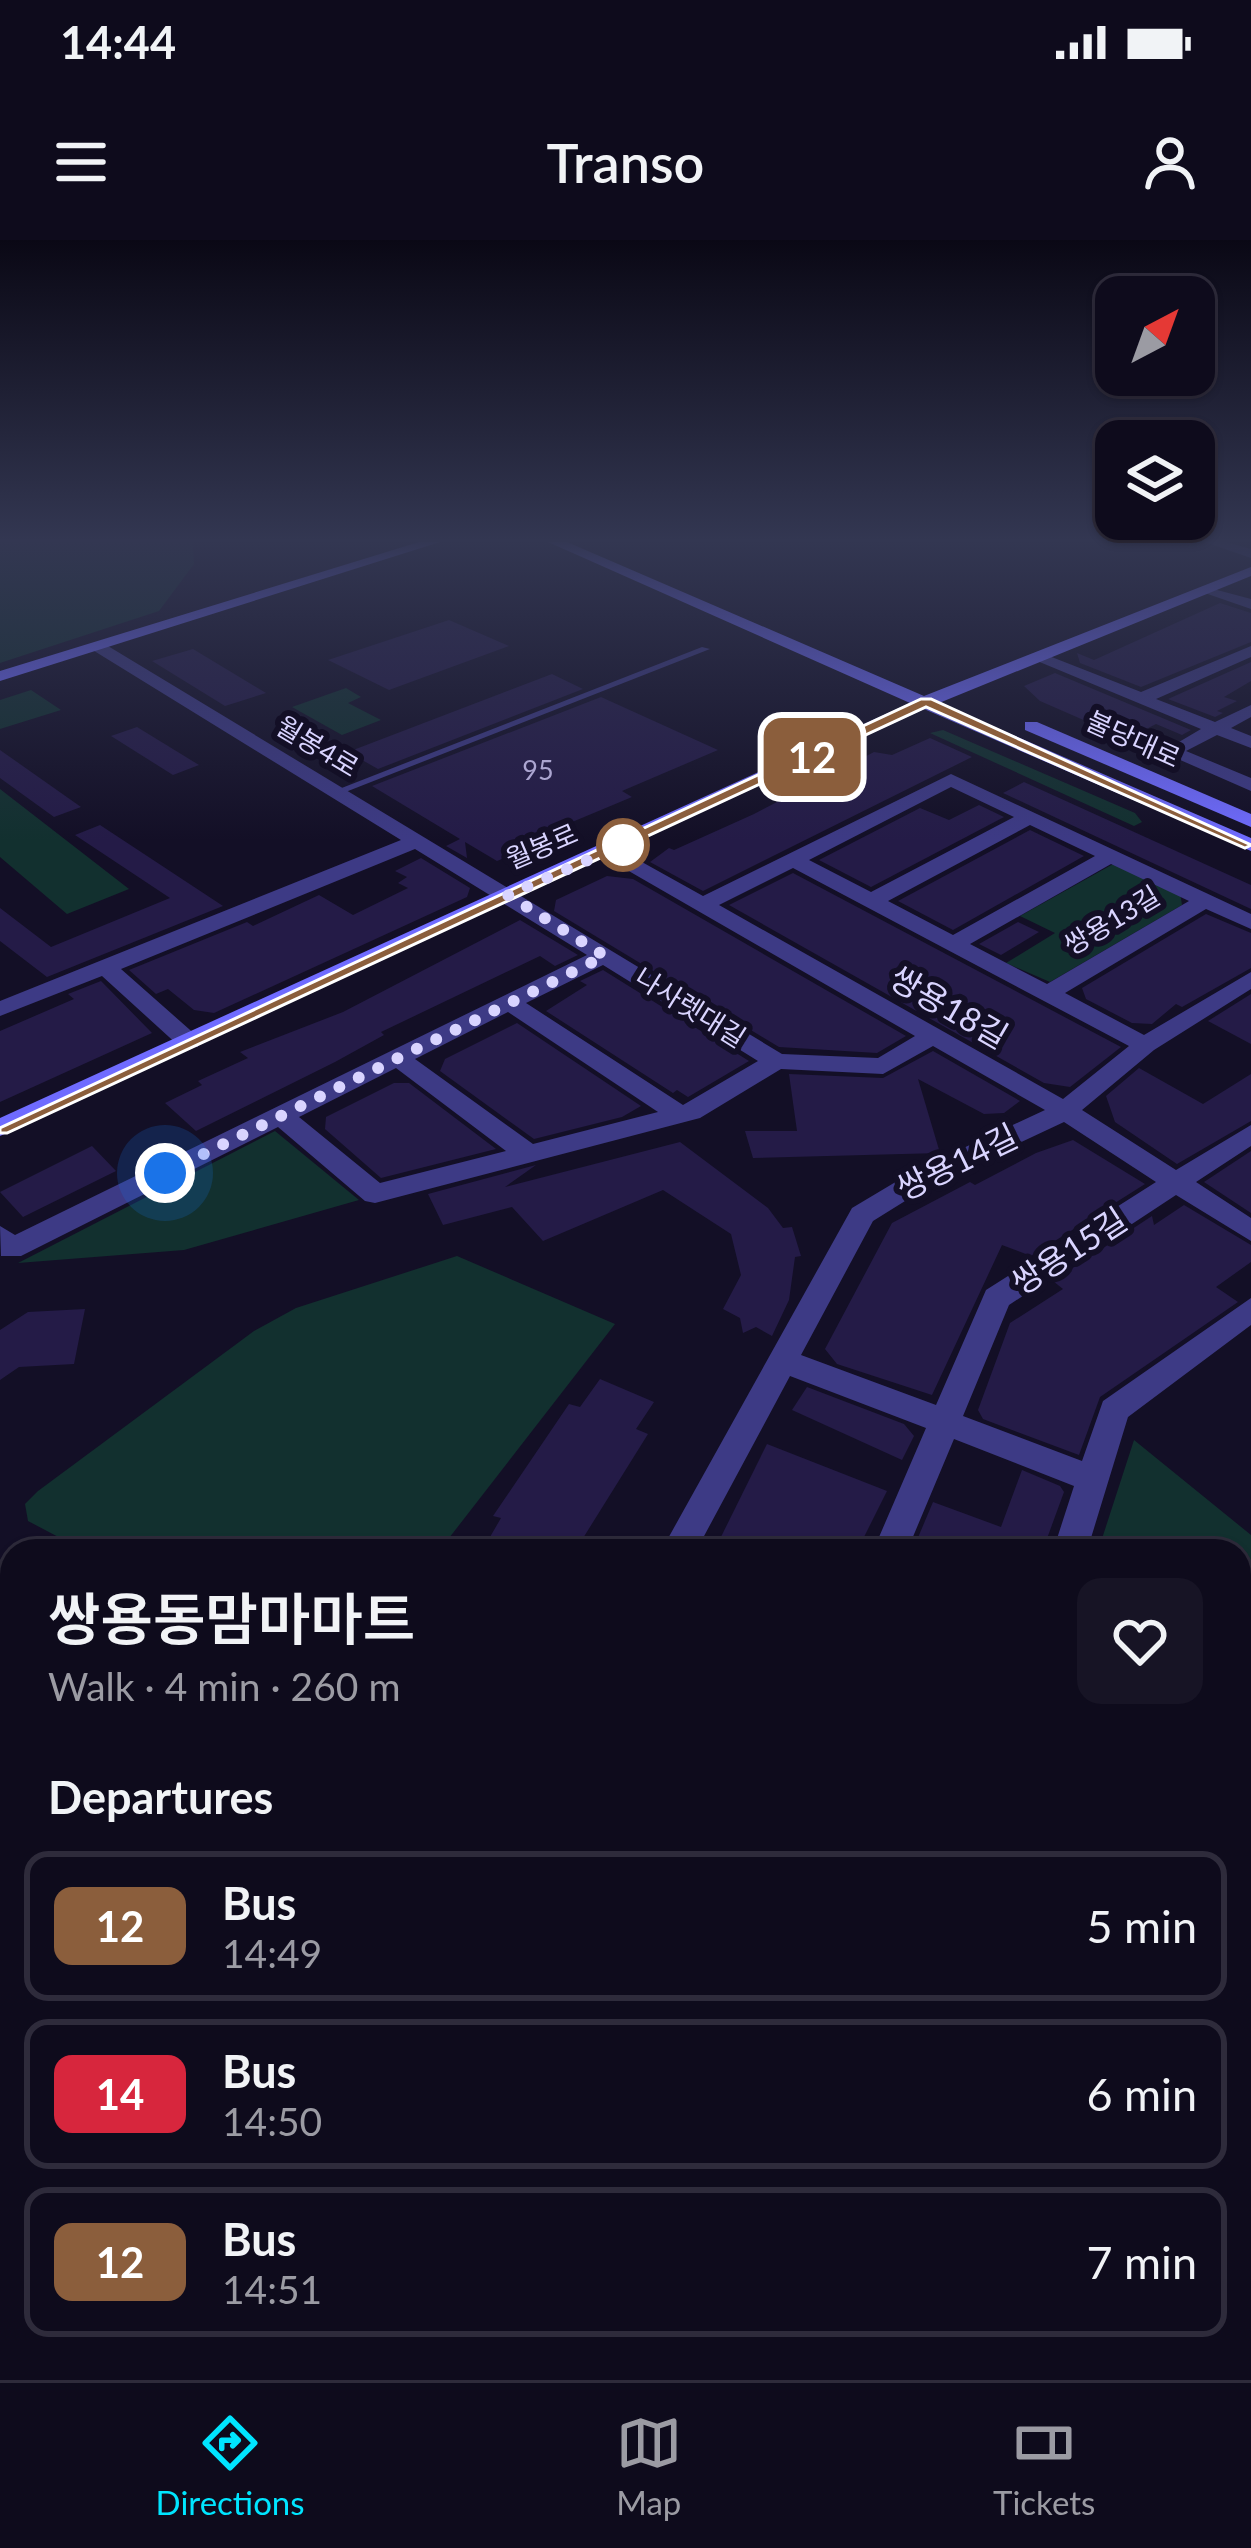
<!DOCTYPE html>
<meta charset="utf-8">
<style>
:root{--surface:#0e0b1c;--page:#171425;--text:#f1f3f6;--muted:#9b9ba3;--line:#2e2b3b;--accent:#00e5ff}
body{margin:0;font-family:Lato,"Noto Sans KR",sans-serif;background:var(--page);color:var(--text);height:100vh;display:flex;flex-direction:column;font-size:45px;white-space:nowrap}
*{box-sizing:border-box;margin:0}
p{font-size:39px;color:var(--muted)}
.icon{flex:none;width:66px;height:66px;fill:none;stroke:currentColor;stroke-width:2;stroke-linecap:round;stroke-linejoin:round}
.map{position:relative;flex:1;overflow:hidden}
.drawer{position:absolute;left:0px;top:1299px;width:1251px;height:843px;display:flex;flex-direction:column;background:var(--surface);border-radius:36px 36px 0 0;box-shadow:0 3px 9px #0004,0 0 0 3px var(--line)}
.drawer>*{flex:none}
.badge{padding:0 24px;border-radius:18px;font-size:42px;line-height:78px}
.needle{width:78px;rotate:41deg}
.tools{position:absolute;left:1095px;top:36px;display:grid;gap:24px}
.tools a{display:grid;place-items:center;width:120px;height:120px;border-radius:24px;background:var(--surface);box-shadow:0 3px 9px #0004,0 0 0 3px var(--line);font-size:60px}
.you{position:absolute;width:60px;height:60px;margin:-30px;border:9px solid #fff;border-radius:50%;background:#1a73e8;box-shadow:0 0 0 18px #1a73e833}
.map>.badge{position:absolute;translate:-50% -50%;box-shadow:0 0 0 6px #fff}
h2{padding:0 48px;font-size:45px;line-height:108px}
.round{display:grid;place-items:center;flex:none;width:126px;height:126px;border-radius:24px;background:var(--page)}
.overview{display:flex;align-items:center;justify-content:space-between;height:204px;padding:0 48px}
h1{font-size:57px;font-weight:600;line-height:90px}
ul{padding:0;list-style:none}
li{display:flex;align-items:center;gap:36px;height:150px;margin:0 24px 18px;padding:0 24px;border:6px solid var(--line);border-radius:24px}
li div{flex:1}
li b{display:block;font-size:45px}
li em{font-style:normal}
li .badge{min-width:132px;font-weight:700;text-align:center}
.status{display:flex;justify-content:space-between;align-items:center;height:84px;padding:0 60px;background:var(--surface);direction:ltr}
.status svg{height:33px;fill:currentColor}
header{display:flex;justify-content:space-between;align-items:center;height:156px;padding:0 48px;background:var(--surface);font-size:54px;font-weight:600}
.menu{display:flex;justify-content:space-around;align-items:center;height:168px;border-top:3px solid var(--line);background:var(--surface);font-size:33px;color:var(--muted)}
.menu a{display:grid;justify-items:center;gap:6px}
.menu .current{color:var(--accent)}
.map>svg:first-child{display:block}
</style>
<div class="status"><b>14:44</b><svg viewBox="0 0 49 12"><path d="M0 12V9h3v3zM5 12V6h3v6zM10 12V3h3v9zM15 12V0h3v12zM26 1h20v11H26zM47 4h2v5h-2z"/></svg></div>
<header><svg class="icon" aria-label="menu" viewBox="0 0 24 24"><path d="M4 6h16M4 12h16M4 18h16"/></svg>Transo<svg class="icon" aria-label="person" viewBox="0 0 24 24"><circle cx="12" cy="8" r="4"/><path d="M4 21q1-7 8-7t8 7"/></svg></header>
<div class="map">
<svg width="1251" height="2140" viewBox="0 0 1251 2140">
<rect width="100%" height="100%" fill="#130f26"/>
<g fill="#12302f">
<path d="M0,302H193L194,324L159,371L0,423Z"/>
<path d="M346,448L361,457L348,463L381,480L342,495L292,467Z"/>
<path d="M31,450L61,470L0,489V460Z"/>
<path d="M943,490L1135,573L1142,582L1134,586L930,493Z"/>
<path d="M0,549L129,649L67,674L0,617Z"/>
<path d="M1115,623L1180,652L1182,665L1050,742L1006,723L1055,693L1020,676Z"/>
<path d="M275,891L359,960L184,1010L18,1023Z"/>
<path d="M457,1016L615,1084L439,1311H85L28,1281L25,1264L38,1251L254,1091L296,1068Z"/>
<path d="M1134,1200L1251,1295V1654L1239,1643V1311H1098Z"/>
</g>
<g fill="#241b47">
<path d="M1220,363L1251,373V402L1141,447L1080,423L1077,413L1094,420Z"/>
<path d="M449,380L509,406L389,450L328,420Z"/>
<path d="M193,409L266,453L225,466L152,421Z"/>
<path d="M1251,422V441L1224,457L1237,461L1217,471L1223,473L1215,477L1168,459Z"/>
<path d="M1055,433L1191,490L1182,495L1156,484L1127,499L1040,461L1024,446Z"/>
<path d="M552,434L583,449L378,529L348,512Z"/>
<path d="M601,457L718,510L622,551L632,557L553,590L562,595L497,621L465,602L467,618L446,606L460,599L372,546Z"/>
<path d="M137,487L199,525L173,535L111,496Z"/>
<path d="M930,498L972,517L703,651L650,622L669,608L674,610L754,574L874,512L892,515Z"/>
<path d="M0,510L81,567L54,577L0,538Z"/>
<path d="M1024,542L1251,645V669L1003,553Z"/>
<path d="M979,565L1004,577L871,647L819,620L920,568L949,580Z"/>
<path d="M100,585L223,666L47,737L0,701V668L51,707L170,658L75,595Z"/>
<path d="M1030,590L1084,616L953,690L898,661Z"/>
<path d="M421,618L470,648L467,657L214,773L194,770L168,749L156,754L129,730L247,682L253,686L319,655L353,675L408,648L398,643L407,637L395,631Z"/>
<path d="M793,633L1121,807L1070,847L1044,843L729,665Z"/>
<path d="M607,636L633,639L906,796L877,813L779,807L554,671L556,660Z"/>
<path d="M1206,674L1251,693V728L1182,767L1176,764L1152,784L1132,783L1086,759L1082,748Z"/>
<path d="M520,680L578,715L555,726L540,716L381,792L384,795L335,822L196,891L165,863L202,845L198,841L248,818L240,812L343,772Z"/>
<path d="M1018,682L1039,692L1001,715L979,704Z"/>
<path d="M603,730L749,821L688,857L677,850L673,853L546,771L587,745L580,741Z"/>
<path d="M101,741L152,793L0,862V791L74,759L68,754Z"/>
<path d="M1251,754V804L1208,781Z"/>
<path d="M517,783L641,866L622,877L534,899L440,831L445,819Z"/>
<path d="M933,811L1020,861L1004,873L984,874L918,839L940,913L753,918L745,891H797L789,834L883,838Z"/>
<path d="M1139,828L1203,864L1251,834V881L1177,924L1115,882L1106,856Z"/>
<path d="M394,843H409L496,909L381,938L325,889L326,877Z"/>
<path d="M1073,900L1145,944L1031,1016L1002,1005L932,1155L837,1124L825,1109L892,983L970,942L975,945L1036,913Z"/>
<path d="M680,902L768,968L783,988L792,987L801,1016L795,1017L789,1060L772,1096L756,1087L743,1093L740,1078L723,1069L741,1035L731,994L663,950L543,1001L512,967L443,985L428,954L536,925L505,947Z"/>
<path d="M92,906L116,931L23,977L0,952Z"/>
<path d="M1251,911V973L1204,942Z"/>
<path d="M1184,965L1251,1005V1022L1216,1047L1238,1062L1100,1157L1079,1215L983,1179L978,1170L1010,1083L1063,1049L1053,1041L1152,976L1154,985Z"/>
<path d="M85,1069L74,1124L19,1127L0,1140V1090L28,1072Z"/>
<path d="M600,1139L654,1162L636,1189L648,1194L575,1311L558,1304L555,1311H523L490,1297L501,1278L493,1276L569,1164L580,1167Z"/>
<path d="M807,1147L904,1184L914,1196L902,1220L792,1170Z"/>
<path d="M767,1204L887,1251L857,1311H714Z"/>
<path d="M1022,1230L1060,1246L1064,1252L1045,1304L1049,1311H924L914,1307L933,1262L1001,1287Z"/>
</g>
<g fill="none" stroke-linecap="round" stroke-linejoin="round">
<g fill="#3d3a85" fill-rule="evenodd">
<path d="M702,407L710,409L343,553L334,551Z"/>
<path d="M202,2130H232L228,2140H198Z"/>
</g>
<g fill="#3d3a85" fill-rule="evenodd">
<path d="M1205,302H1226L1251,309V318Z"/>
<path d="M1202,346L1251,359V369L1202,352Z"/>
<path d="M91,403H103L782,814L878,818L915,796L601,615V607H615L703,656L951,534L1251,674V689L1206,669L1065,753L1144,795L1251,732V749L1154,810L1082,870L1176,930L1251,885V906L1196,942L1251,978V1001L1176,955L1009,1065L963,1176L1082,1221L1103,1161L1251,1058V1085L1128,1177L1087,1311H1053L1074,1246L954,1199L907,1311H873L926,1188L790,1136L696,1311H661L852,968L914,931L1045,870L933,806L883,834L781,829L700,878L375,963L365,961L278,887L21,1016H1L0,986L15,995L587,715L415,609L121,729L198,797V807H180L102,736L0,776V761L401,600L91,409ZM951,547L1014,577L871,652L809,620ZM1030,585L1095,616L953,695L888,661ZM1111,624L1189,661L1047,744L970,704ZM793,628L1129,806L1063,859L719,665ZM603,725L758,821L683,865L526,763ZM508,772L658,872L533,904L415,819ZM396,828L506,911L380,943L299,877ZM1064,882L1156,942L986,1050L936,1165L801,1115L873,981L934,943Z"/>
<path d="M1251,406V417L1156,459L1215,482L1251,465V477L1231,488L1251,496V508L1217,495L1186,511L1251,538V551L1162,512L1201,489L1030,418L1044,414L1141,452Z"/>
<path d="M1239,1972L1251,1977V2034L1239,2029Z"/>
<path d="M602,2130H657L661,2140H606Z"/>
<path d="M954,2130H1010L1014,2140H958Z"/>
</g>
<g fill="#6f6bff" fill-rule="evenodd">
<path d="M419,302H440L0,441V431Z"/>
<path d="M548,302H567L924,456L1251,327V336L939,463L1251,598V611L924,469L0,896V878L910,463Z"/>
<path d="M1025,482H1037L1251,574V587L1025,490Z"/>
</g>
</g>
<linearGradient id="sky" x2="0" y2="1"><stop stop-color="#0a0815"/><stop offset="0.5" stop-color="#333752"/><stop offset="1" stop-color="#333752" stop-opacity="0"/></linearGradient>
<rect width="1251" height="601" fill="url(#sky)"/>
<path fill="#8b5e3c" stroke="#fff" stroke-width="3" d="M921,459H931L1251,605L1245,608L926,467L7,893H0V888Z"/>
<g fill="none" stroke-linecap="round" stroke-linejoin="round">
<path stroke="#d9d4ff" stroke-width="12" stroke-dasharray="0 21.6" d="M165,933L605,716L508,655L638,598L623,605"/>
</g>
<circle fill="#fff" stroke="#8b5e3c" stroke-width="6" cx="623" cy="605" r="24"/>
<g text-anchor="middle" stroke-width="12" stroke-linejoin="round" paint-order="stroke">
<g font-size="27" fill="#d9d4ff" stroke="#130f26">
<text transform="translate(1133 500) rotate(24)" y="9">불당대로</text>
<text transform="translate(317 507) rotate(31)" y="9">월봉4로</text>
<text transform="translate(542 607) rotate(-23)" y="9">월봉로</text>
<text transform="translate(1112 681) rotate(-31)" y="9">쌍용13길</text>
<text transform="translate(690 768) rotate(32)" y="9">나사렛대길</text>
</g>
<g font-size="27" fill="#aca6d1">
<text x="538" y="540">95</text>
</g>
<g font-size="33" fill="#d9d4ff" stroke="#130f26">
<text transform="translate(949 767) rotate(30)" y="12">쌍용18길</text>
<text transform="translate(957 922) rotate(-26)" y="12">쌍용14길</text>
<text transform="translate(1069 1011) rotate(-33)" y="12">쌍용15길</text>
</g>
</g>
</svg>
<div class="tools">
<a><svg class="needle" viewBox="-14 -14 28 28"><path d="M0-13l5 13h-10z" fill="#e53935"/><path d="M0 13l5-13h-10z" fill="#9b9ba3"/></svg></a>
<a><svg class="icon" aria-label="layers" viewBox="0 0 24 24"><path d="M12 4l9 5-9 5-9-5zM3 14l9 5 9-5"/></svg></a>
</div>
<div class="you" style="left:165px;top:933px"></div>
<b class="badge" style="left:812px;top:517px;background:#8b5e3c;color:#fff">12</b>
<section class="drawer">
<div class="overview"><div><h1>쌍용동맘마마트</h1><p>Walk · 4 min · 260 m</p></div><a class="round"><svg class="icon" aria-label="heart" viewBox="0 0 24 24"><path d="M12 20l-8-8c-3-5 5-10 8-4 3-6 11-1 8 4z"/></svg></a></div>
<h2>Departures</h2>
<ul>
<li><span class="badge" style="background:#8b5e3c;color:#fff">12</span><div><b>Bus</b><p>14:49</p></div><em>5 min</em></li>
<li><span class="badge" style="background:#d7263d;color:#fff">14</span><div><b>Bus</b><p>14:50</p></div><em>6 min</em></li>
<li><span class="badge" style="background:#8b5e3c;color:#fff">12</span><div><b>Bus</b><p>14:51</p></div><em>7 min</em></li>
</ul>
</section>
</div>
<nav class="menu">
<a class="current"><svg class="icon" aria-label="directions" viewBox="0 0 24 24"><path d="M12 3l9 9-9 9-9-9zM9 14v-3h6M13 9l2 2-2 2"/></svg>Directions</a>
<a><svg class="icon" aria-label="map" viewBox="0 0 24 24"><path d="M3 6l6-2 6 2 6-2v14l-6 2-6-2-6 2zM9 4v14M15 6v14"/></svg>Map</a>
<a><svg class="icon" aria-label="tickets" viewBox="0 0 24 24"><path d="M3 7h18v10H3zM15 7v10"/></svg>Tickets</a>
</nav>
